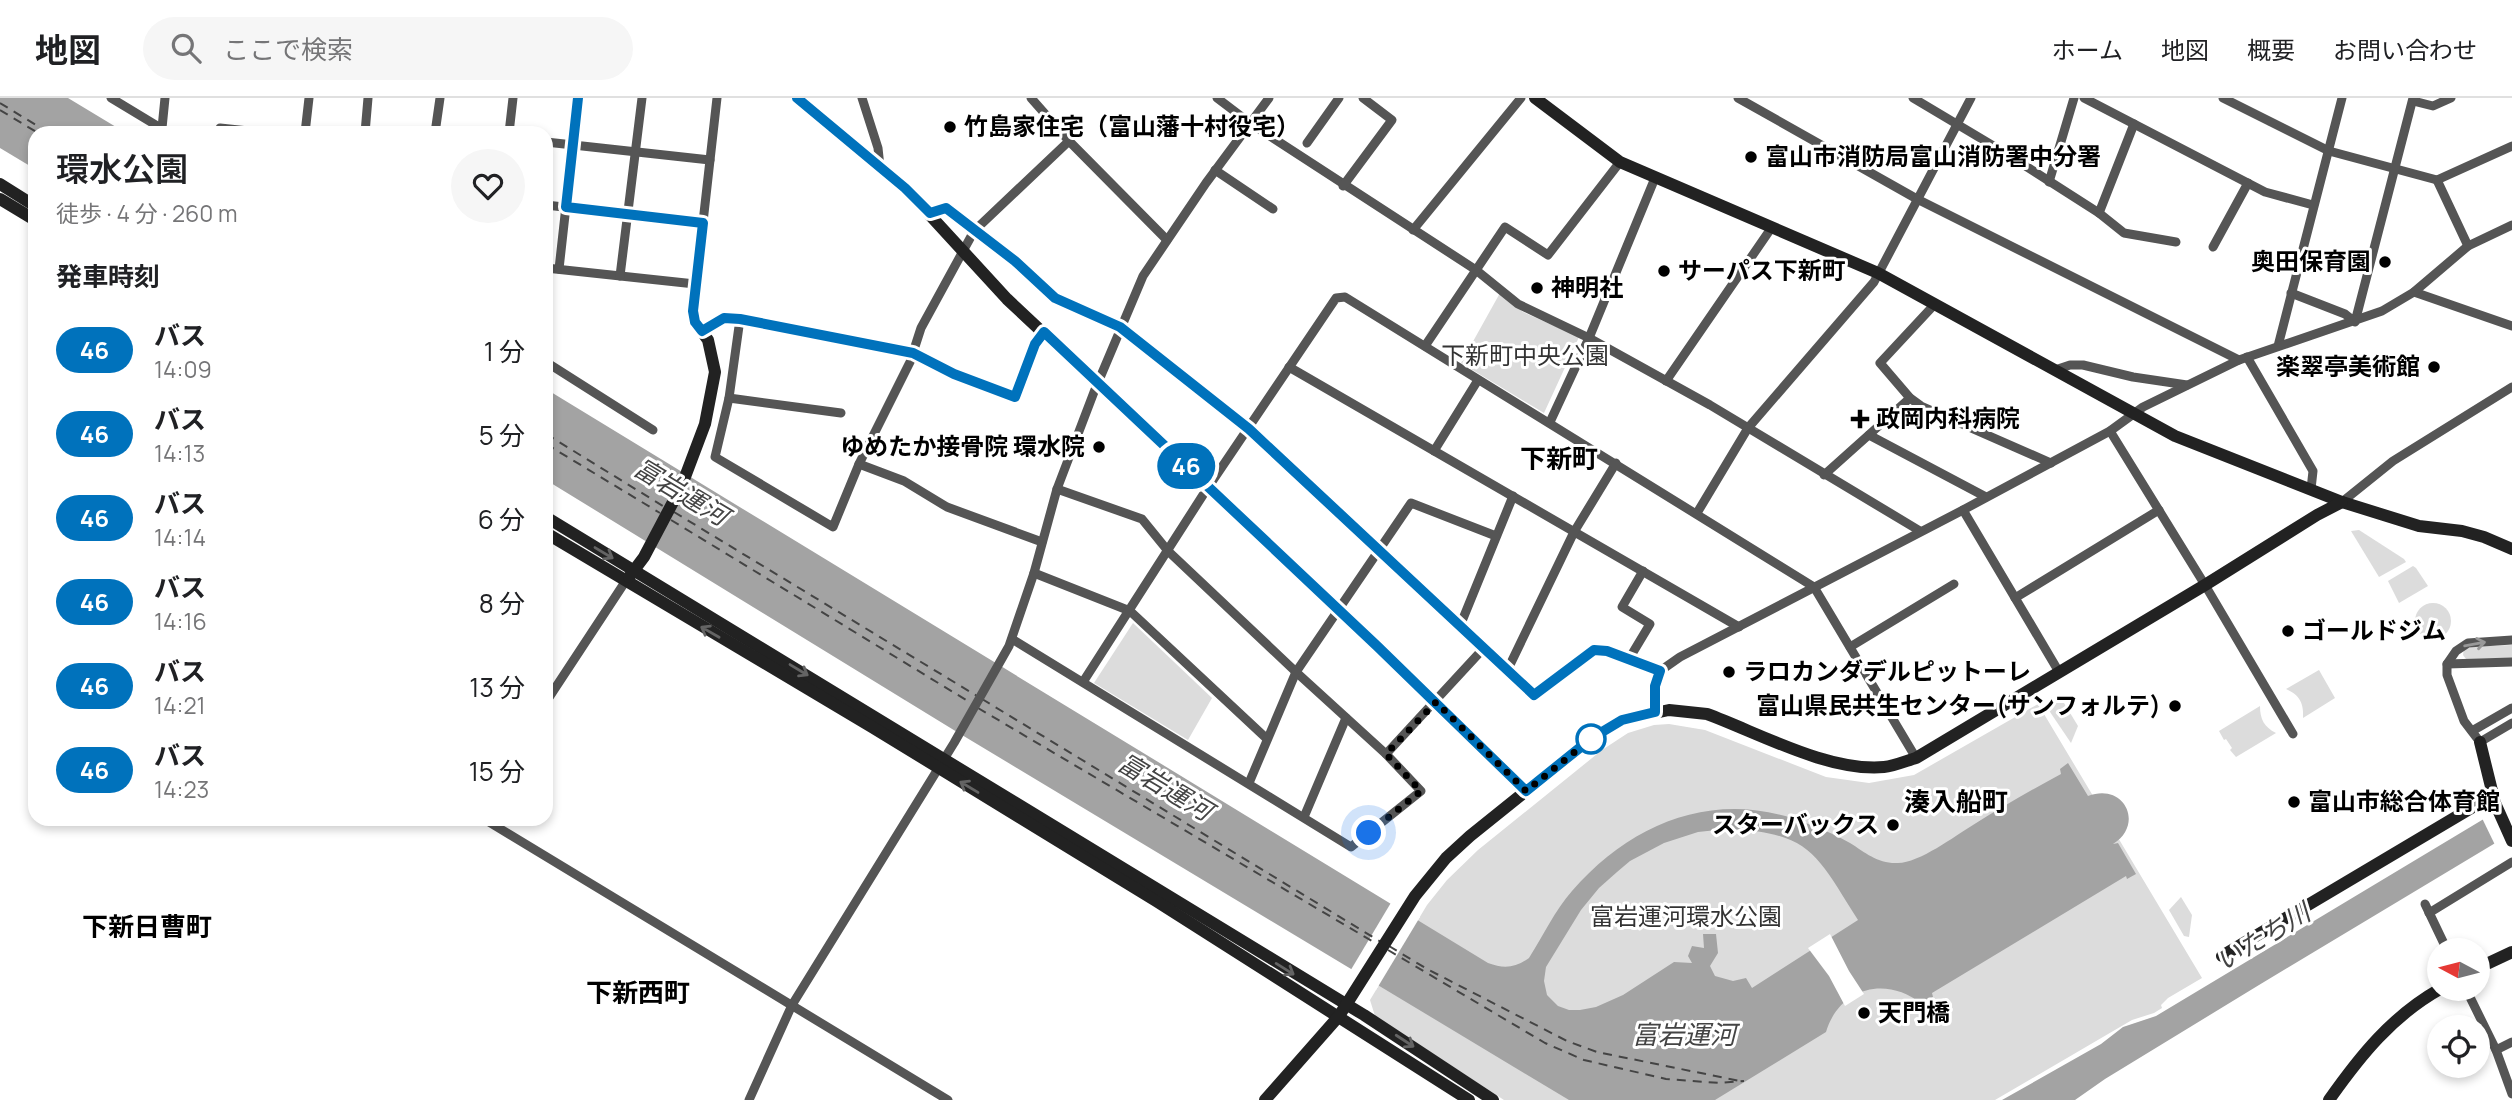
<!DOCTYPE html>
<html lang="ja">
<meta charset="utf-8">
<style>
:root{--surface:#fff;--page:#f6f6f6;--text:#202124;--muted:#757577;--line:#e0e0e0}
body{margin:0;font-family:Manrope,"Noto Sans JP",sans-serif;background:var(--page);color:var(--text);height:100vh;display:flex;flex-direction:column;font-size:26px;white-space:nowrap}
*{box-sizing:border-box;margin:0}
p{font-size:23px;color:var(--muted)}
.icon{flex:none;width:38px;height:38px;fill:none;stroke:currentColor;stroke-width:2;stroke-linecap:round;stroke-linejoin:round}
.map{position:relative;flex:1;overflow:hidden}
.drawer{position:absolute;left:28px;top:28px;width:525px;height:700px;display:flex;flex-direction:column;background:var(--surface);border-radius:21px;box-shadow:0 4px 10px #0003}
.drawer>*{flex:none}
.badge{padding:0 14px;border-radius:23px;font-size:24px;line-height:46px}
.needle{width:46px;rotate:277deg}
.tools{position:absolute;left:2427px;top:840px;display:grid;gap:14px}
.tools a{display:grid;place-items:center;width:63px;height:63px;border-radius:50%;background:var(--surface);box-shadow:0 4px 10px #0003;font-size:35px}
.you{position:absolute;width:35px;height:35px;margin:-18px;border:5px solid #fff;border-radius:50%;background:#1a73e8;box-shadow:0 0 0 10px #1a73e833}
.map>.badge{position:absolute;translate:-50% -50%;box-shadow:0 0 0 4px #fff}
h2{padding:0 28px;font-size:26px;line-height:63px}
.round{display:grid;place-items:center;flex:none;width:74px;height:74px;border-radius:37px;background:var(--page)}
.headline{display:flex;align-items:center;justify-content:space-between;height:119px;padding:0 28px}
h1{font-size:33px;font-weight:600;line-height:52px}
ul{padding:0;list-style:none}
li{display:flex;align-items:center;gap:21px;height:84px;padding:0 28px}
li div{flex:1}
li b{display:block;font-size:26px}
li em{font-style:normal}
li .badge{min-width:77px;font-weight:700;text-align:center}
header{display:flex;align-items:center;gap:42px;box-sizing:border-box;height:98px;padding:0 35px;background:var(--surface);border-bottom:2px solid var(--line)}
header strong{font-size:33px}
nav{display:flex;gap:38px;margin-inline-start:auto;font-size:24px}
.search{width:490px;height:63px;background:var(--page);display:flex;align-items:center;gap:18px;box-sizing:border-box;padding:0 24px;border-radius:38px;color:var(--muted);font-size:26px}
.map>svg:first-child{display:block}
</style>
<header>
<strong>地図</strong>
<div class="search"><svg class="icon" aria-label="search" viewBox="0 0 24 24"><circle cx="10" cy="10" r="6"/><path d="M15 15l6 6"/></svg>ここで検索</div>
<nav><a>ホーム</a><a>地図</a><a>概要</a><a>お問い合わせ</a></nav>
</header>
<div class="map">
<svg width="2512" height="1002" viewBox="0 0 2512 1002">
<rect width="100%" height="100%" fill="#fff"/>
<g fill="#dcdcdc">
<path d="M1500,195L1523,214L1579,239L1544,315L1461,265Z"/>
<path d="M2359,432L2404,461L2406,464L2379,479L2351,433Z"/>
<path d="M2413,468L2416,470L2428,488L2399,505L2388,483Z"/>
<circle cx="2433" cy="523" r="18"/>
<path d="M1133,525L1212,600L1188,642L1094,585Z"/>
<path d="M2512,547V560L2466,561L2463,557L2464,551L2469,549Z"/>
<path d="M2319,572L2335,600L2303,620C2304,606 2300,597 2286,591Z"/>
<path d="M2061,600L2078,628L2071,645L2046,608Z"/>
<path d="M2038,606L2202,880L2168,900L2161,907L2162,910L2154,915L2132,922L1995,1002H1504L1375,918L1370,902L1427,807L1447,782L1478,752L1602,652L1628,635L1654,627L1669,626L1705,632L1826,679L1869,685L1914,677Z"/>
<path d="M2260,608C2260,621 2264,629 2276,635L2236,659L2230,652L2232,650L2226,641L2224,642L2219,633Z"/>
<path d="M2181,799L2192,817L2189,839L2184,838L2169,812Z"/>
</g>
<g fill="#a3a3a3" fill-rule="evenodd">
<path d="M0,0H68L126,35H35V71L0,50Z"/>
<path d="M546,291L1488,865C1504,871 1515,870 1529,860C1543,838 1555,812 1572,793C1634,722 1720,689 1811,727C1824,732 1838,738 1850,745C1866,755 1878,766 1898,765C1919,765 1955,738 1973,727C2002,709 2031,692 2061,676L2060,671L2068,665L2088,698C2124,684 2145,726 2113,746L2118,745L2136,776L2127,781L2126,778L1932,895L1933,899L1922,906C1886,877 1839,890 1826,934L1715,1002H1569L957,634L546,382ZM1726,731C1811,734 1816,756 1858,822L1752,890L1746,880L1733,883L1715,878L1710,868L1718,855L1716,836H1703L1704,850L1692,848L1688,858L1692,865L1674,864L1623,897L1596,909L1580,912H1569L1558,908L1547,897L1544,883L1546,869L1581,812L1599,790L1617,774L1630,763L1664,745L1698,734Z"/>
<path d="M2512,704V735L2259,887L2105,981L2075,1002H2002L2101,946L2123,929L2156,918Z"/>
</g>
<g fill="#fff">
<path d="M2512,700V739L2496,749L2481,718Z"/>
<path d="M1392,803L1420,819L1376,892L1349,875Z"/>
<path d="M1830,836L1849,873L1864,896L1845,908L1829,878L1808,850Z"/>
</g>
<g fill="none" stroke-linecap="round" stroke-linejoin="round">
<g stroke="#444" stroke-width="2" stroke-dasharray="9 7" stroke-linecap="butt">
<path d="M0,5L49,35"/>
<path d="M0,12L38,35"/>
<path d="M546,336L663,408"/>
<path d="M546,346L660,415"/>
<path d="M674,414L977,598"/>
<path d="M671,422L971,605"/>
<path d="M982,601L1381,844"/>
<path d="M978,610L1377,846"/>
<path d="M1389,848L1427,871L1567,943L1597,954L1740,983"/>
<path d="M1388,852L1545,945L1584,962L1666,981L1720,985L1744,983"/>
</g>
<g stroke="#555" stroke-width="9">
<path d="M111,0L169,35"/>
<path d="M862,0L878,50L880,69"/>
<path d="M1031,0L1069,43L1167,142"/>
<path d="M1217,0L1250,25L1476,172L1518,206L1589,240L1710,307L1920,433"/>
<path d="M1738,0L1917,101L2239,262"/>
<path d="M1913,0L2002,53L2099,115L2124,135L2176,144"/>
<path d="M2084,0L2265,94L2313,107"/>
<path d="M2223,0L2329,53L2437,82L2512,48"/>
<path d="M2413,3L2433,8L2451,0"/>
<path d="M162,30L165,0"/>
<path d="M220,35V30L268,35"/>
<path d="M305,35L309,0"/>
<path d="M365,35L368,0"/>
<path d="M435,35L440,0"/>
<path d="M509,35L513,0"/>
<path d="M546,44L710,62"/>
<path d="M1307,45L1339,0"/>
<path d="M1215,72L1273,111"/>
<path d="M2437,82L2468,148"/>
<path d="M2049,84L2074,0"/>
<path d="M1343,88L1392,22L1363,0"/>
<path d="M546,107L703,125"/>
<path d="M930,115L946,110L1015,163L1055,200L1120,228L1249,331L1534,597L1594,552L1607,553L1660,573"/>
<path d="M2099,115L2134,26"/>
<path d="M1413,132L1521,0"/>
<path d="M2213,149L2248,85"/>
<path d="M546,170L695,186"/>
<path d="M559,171L578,0"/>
<path d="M620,178L642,0"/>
<path d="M2414,194L2512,228"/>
<path d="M2291,195L2345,216L2355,224L2413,0"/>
<path d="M1934,207L1880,265L1910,300L1921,308L2051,365"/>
<path d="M693,213L717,0"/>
<path d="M740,221L729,300L715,359L833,429L859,366L910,264L921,230L974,133L1069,43"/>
<path d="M702,233L724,220L740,221L913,255L954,276L1015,299L1035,246L1043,235"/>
<path d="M1425,248L1505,129L1548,157L1620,64"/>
<path d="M2278,248L2342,0"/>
<path d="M2247,259L2313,373L2311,391"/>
<path d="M546,264L653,332"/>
<path d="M1289,269L1739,529"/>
<path d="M2055,272L2070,267H2083L2133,279L2187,287"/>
<path d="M1666,283L1772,129"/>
<path d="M729,300L841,315"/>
<path d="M1550,324L1589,240L1655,80"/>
<path d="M2110,333L2205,487L2293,636"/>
<path d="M1869,337L1986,399"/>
<path d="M1434,353L1478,282"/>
<path d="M859,366L904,383L947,409L1042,444"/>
<path d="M1824,377L1910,300"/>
<path d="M2342,404L2393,363L2512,289"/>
<path d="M1963,412L2059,574"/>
<path d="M1697,415L1748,330L1874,184L1971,0"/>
<path d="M1034,475L1130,513L1266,640"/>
<path d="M2015,500L2159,412"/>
<path d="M1460,528L1513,398"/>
<path d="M1012,541L1351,749L1421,693L1386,656L1296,574L1168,453L1142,421L1057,391"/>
<path d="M2512,542L2468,545L2456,553L2447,566V577L2464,623L2480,644L2512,625"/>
<path d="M1850,549L1954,486"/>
<path d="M1629,561L1650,526L1622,509L1643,473"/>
<path d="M2447,566L2512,564"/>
<path d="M1507,573L1574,434L1616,365"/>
<path d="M1083,584L1203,397L1336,200L1345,199L1814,489L1916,660"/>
<path d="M546,604L625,484"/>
<path d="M1655,614V588L1660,573L1680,559L1963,412L2110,333L2143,309L2239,262L2382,213L2414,194L2468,148L2512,127"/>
<path d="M2472,633L2512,610"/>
<path d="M1386,656L1483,551"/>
<path d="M1249,685L1296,574L1411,405L1496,438"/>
<path d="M1304,719L1346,620"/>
<path d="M484,721L948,1002"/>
<path d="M2425,806L2447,852"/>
<path d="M2429,815L2512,764"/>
<path d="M2466,891L2496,952L2512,996"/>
<path d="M2496,952L2512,944"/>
<path d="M749,1002L792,907L954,645L1009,548L1034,475L1057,391L1094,294L1143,178L1206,85L1269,0"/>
</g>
<g stroke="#222" stroke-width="12">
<path d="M797,0L905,90L1007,201L1338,511L1526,693"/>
<path d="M1535,0L1620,64L1878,175L2175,338L2342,404L2419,428L2462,433L2484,439L2512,451"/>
<path d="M0,86L35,108"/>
<path d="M0,101L35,122"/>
<path d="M546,419L1364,917L1493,1002"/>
<path d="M546,435L872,629L1156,803L1469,1002"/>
<path d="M629,479L644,459L682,387L705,326L715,274L708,242L695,224L693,213"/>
<path d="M2480,644L2495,705L2512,743"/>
<path d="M2222,858L2493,697"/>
<path d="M2478,870L2512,854"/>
<path d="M1265,1002L1339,918L1415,798L1446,760L1470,738L1592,640L1622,622L1669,612L1707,616C1759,635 1828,674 1884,669C1894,668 1906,663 1916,660L2205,487L2317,417L2342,404"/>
<path d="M2329,1002C2360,958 2392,918 2440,891"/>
</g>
</g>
<defs><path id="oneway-shaft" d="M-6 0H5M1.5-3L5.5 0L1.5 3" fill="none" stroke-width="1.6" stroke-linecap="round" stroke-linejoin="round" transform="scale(1.75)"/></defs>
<g stroke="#646464">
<use href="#oneway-shaft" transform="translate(604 455) rotate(31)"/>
<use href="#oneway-shaft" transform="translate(710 534) rotate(-150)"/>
<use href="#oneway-shaft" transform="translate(799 572) rotate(31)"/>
<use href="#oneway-shaft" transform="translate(969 689) rotate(-149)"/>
<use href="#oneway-shaft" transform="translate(1285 871) rotate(32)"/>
<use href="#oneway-shaft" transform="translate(1405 943) rotate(33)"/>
</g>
<use stroke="#999" href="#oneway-shaft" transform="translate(2475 546) rotate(-10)"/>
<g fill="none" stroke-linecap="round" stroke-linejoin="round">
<g stroke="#fff" stroke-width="16">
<path id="line" d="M578,0L566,109L703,125L693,213L695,224L702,233L724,220L740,221L913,255L954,276L1015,299L1035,246L1044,234L1377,548L1526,693L1592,640L1622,622L1655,614V588L1660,573L1607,553L1594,552L1534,597L1249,331L1120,229L1055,200L1015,163L946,110L930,115L905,90L797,0"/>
</g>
<use href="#line" stroke="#0072bc" stroke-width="10"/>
<path stroke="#000" stroke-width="7" stroke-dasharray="0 12.6" d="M1369,735L1421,693L1386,656L1436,604L1526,693L1591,641"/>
</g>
<g fill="#000" stroke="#fff" stroke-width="2.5">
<circle cx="950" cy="29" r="7"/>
<circle cx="1751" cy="59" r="7"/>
<circle cx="2385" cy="164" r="7"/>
<circle cx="1664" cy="173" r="7"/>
<circle cx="1537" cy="190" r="7"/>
<circle cx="2434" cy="269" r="7"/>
<path d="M1856.5 310.5h7v7h7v7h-7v7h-7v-7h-7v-7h7z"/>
<circle cx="1099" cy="349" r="7"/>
<circle cx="2288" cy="533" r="7"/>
<circle cx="1729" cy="574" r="7"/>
<circle cx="2175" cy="608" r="7"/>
<circle cx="2294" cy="704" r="7"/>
<circle cx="1893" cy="727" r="7"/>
<circle cx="1864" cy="915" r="7"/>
</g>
<circle fill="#fff" stroke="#0072bc" stroke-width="3.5" cx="1591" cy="641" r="14"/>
<g text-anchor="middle" stroke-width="6" stroke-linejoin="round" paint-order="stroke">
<g font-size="24" font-weight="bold" fill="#000" stroke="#fff" text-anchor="start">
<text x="964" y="37">竹島家住宅（富山藩十村役宅）</text>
<text x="1765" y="67">富山市消防局富山消防署中分署</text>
<text x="2371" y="172" text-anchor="end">奥田保育園</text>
<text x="1678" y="181">サーパス下新町</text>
<text x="1551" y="198">神明社</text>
<text x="2420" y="277" text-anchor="end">楽翠亭美術館</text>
<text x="1876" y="329">政岡内科病院</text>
<text x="1085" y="357" text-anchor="end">ゆめたか接骨院 環水院</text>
<text x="2302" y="541">ゴールドジム</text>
<text x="1743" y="582">ラロカンダデルピットーレ</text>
<text x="2161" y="616" text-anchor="end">富山県民共生センター(サンフォルテ)</text>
<text x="2308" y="712">富山市総合体育館</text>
<text x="1879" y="735" text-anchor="end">スターバックス</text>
<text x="1878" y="923">天門橋</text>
</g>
<g font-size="24" fill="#333" stroke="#fff">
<text x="1525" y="266">下新町中央公園</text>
<text x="1686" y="827">富岩運河環水公園</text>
</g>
<g font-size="26" font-weight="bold" fill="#000" stroke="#fff">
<text x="1559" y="370">下新町</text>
<text x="1956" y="713">湊入船町</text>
<text x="147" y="838">下新日曹町</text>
<text x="638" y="904">下新西町</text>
</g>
<g font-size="26" font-style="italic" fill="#444" stroke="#fff">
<text transform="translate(681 394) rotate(31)" y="9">富岩運河</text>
<text transform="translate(1165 689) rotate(31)" y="9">富岩運河</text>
<text transform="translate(2263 839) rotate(-31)" y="9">いたち川</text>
<text x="1684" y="946">富岩運河</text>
</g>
</g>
</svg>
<div class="tools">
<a><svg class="needle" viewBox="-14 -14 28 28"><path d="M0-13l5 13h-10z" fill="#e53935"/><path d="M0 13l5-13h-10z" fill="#757577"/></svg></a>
<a><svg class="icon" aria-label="locate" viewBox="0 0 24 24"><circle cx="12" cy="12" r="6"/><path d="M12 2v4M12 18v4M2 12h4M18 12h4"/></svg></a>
</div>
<div class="you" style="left:1369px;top:735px"></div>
<b class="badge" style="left:1186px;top:368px;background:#0072bc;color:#fff">46</b>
<section class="drawer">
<div class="headline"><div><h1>環水公園</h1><p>徒歩 · 4 分 · 260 m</p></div><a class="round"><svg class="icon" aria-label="heart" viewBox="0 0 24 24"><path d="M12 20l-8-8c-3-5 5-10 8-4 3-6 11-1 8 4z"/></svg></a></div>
<h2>発車時刻</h2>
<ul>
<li><span class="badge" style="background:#0072bc;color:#fff">46</span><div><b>バス</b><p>14:09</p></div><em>1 分</em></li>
<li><span class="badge" style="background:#0072bc;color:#fff">46</span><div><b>バス</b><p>14:13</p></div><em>5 分</em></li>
<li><span class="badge" style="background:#0072bc;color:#fff">46</span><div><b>バス</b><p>14:14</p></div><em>6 分</em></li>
<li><span class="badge" style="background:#0072bc;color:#fff">46</span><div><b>バス</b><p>14:16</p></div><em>8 分</em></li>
<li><span class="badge" style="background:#0072bc;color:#fff">46</span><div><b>バス</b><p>14:21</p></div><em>13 分</em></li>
<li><span class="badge" style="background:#0072bc;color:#fff">46</span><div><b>バス</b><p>14:23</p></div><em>15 分</em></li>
</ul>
</section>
</div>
